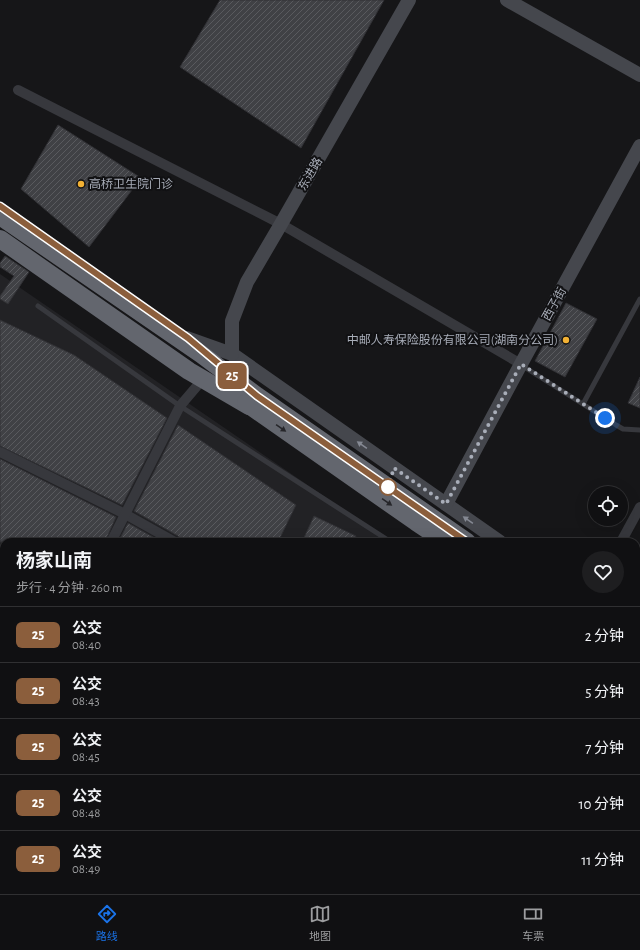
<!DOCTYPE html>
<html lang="zh">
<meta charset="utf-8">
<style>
:root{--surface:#101012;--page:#1e1e20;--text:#f1f3f6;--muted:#9c9d9f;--line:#303032;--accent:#1a73e8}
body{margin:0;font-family:"Alegreya Sans","Noto Sans SC",sans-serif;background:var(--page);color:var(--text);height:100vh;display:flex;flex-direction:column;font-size:15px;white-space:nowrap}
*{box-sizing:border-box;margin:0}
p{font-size:13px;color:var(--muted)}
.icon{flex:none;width:22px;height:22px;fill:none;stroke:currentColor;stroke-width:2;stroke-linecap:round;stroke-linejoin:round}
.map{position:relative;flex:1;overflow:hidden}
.details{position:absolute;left:0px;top:538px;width:640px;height:356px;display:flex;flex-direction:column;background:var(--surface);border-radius:12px 12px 0 0;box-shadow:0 4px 16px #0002,0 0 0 1px var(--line)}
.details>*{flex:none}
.badge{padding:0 8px;border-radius:6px;font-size:14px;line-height:26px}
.tools{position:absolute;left:588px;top:486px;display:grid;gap:8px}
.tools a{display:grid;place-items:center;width:40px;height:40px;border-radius:50%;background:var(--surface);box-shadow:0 4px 16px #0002,0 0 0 1px var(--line);font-size:20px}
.you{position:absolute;width:20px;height:20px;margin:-10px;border:3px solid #fff;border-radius:50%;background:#1a73e8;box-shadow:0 0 0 6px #1a73e833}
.map>.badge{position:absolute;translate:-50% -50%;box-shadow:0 0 0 2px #fff}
.round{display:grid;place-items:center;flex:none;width:42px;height:42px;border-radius:21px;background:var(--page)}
.head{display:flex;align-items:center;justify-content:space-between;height:68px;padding:0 16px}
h1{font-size:19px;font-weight:700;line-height:30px}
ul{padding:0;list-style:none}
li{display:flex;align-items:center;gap:12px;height:56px;padding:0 16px;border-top:1px solid var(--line)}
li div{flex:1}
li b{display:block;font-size:15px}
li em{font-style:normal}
li .badge{min-width:44px;font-weight:700;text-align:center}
.tab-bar{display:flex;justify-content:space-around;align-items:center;height:56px;border-top:1px solid var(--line);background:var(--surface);font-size:11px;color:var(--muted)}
.tab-bar a{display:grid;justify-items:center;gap:2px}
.tab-bar .current{color:var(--accent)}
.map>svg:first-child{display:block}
</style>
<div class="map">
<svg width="640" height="894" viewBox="0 0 640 894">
<defs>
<pattern id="building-hatch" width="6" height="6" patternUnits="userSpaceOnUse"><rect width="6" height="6" fill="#404145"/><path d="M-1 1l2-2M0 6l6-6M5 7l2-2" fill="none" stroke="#595a5e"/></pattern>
</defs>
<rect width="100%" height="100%" fill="#161618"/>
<g fill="#222225">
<path d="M0,274L382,536L378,542H4V572L0,570Z"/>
<path d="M0,653L4,655V821L0,818Z"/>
<path d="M0,844L4,847V890H70L77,894H0Z"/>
<path d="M122,890H394L401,894H129Z"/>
</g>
<g fill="url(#building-hatch)" stroke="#303034">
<path d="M220,0H384L301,148L180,67Z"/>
<path d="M58,125L141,178L89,247L21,189Z"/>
<path d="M5,256L29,272L8,304L0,299V296L14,276L0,267V263Z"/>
<path d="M566,303L597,319L565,377L535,361Z"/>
<path d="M0,320L74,355L167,418L122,505L0,446Z"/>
<path d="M640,377V408L628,403Z"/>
<path d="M178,425L296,505L278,542H181V539L178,536L134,511Z"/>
<path d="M0,459L116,517L105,542H0Z"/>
<path d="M314,516L356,536L353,542H302Z"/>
<path d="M128,523L162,542H118Z"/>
</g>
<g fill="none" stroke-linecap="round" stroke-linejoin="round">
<g stroke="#37383d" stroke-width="5">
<path d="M38,306L180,406L391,542"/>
<path d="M521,365L616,425L623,429L640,430"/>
<path d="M583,404L640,299"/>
<path d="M636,714L640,717"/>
<path d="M0,724L4,727"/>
<path d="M270,890L277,894"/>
</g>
<g stroke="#37383d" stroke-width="10">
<path d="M18,90L281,224L521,364"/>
<path d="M0,452L125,514L175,542"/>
<path d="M111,542L180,406L197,386L201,378"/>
<path d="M621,542L640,507"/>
<path d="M636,786L640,788"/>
</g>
<g stroke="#45474d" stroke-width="14">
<path d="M507,0L640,75"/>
<path d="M187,338L232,354L500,542"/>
<path d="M232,354V321L247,282L281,224L409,0"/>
<path d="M446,504L521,364L640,146"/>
<path d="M636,637L640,639"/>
</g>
<g stroke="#63666e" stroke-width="18">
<path d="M0,216L201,354L257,396L467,542"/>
<path d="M0,239L189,371L249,406"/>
<path d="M246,403L416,522L446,542"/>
<path d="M636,673L640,676"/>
</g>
<g stroke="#4a4c52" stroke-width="4">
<g id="rail">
<path d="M0,593L4,595"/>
<path d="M0,601L4,603"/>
<path d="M0,751L4,753"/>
<path d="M0,760L4,762"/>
<path d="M0,831L4,833"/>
<path d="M0,839L4,842"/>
<path d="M82,890L88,894"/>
<path d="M97,890L104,894"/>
<path d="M478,890L484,894"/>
<path d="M491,890L498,894"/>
</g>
</g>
<use href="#rail" stroke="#111113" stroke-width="2.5" stroke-dasharray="8" stroke-linecap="butt"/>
</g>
<defs><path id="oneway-solid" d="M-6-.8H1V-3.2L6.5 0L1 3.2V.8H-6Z"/></defs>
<g fill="#26262a">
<use href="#oneway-solid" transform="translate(281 428) rotate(35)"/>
<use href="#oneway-solid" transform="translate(387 502) rotate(35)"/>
</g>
<g fill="#858993">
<use href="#oneway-solid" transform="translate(362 445) rotate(-145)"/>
<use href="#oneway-solid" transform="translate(468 520) rotate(-145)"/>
</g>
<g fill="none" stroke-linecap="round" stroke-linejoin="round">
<g stroke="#fff" stroke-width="9">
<path id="line" d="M0,206L188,338L257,396L467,542"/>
</g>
<use href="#line" stroke="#8b5e3c" stroke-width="6"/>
<path stroke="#a8adb8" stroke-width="4" stroke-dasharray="0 7.2" d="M388,487L394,468L446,504L521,364L605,418"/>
</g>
<g fill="#f2b134" stroke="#111113" stroke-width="1.5">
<circle cx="81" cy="184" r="4"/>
<circle cx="566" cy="340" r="4"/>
</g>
<circle fill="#fff" stroke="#8b5e3c" stroke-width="2" cx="388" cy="487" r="8"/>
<g text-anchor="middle" stroke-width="4" stroke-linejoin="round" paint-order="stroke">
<g font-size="12" fill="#a8adb8" stroke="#111113">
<text transform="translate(310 174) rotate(-60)" y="4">东进路</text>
<text transform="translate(554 304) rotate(-61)" y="4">西子街</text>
</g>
<g font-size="12" fill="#a8adb8" stroke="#111113" text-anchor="start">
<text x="89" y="188">高桥卫生院门诊</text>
<text x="558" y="344" text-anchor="end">中邮人寿保险股份有限公司(湖南分公司)</text>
</g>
</g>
</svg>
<div class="tools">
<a><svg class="icon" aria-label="locate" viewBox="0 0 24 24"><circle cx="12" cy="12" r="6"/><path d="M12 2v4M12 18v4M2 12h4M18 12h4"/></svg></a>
</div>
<div class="you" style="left:605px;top:418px"></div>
<b class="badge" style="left:232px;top:376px;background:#8b5e3c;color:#fff">25</b>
<section class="details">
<div class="head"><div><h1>杨家山南</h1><p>步行 · 4 分钟 · 260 m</p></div><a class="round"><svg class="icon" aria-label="heart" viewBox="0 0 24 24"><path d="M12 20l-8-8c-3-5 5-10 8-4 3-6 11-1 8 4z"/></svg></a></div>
<ul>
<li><span class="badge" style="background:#8b5e3c;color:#fff">25</span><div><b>公交</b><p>08:40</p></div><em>2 分钟</em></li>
<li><span class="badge" style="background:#8b5e3c;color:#fff">25</span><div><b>公交</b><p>08:43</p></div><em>5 分钟</em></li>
<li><span class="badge" style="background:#8b5e3c;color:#fff">25</span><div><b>公交</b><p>08:45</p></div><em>7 分钟</em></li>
<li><span class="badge" style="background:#8b5e3c;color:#fff">25</span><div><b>公交</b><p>08:48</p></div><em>10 分钟</em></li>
<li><span class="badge" style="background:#8b5e3c;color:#fff">25</span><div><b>公交</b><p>08:49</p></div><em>11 分钟</em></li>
</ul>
</section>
</div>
<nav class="tab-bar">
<a class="current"><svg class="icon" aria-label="directions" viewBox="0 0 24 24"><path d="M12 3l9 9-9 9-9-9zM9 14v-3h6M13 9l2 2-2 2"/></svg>路线</a>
<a><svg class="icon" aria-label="map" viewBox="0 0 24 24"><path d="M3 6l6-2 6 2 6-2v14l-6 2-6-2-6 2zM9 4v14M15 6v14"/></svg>地图</a>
<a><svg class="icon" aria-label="tickets" viewBox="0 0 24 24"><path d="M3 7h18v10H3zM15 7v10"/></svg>车票</a>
</nav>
